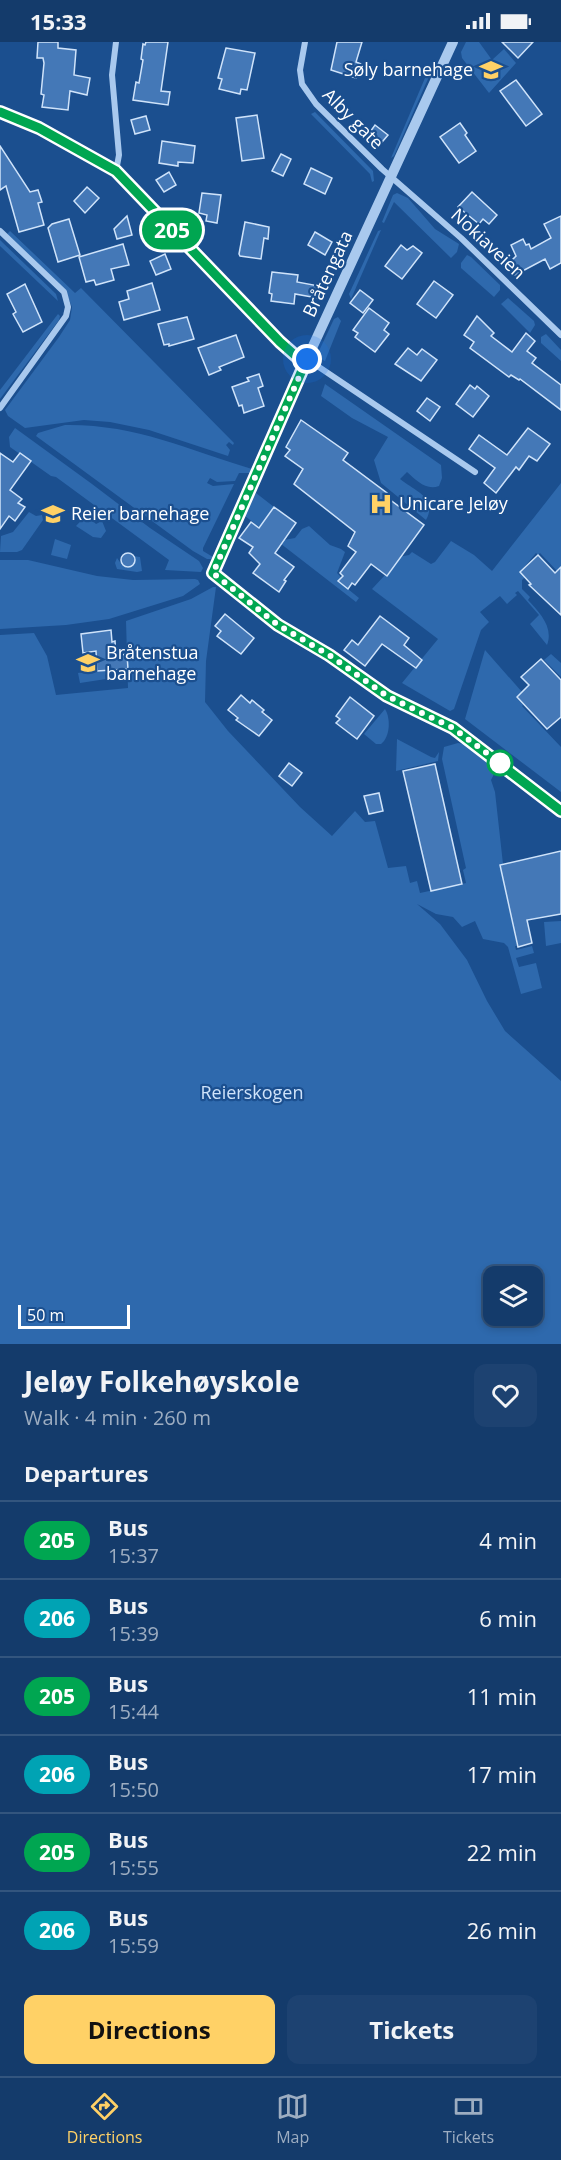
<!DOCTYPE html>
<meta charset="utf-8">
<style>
:root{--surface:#143b6b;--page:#1d4271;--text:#f1f3f6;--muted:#9dadc1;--line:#33557e;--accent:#ffd166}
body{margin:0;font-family:"Open Sans",sans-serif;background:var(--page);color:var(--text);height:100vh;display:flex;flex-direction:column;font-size:22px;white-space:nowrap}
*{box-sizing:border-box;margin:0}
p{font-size:20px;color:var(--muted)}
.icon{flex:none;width:33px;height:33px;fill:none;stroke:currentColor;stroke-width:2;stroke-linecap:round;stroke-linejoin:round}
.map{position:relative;height:1302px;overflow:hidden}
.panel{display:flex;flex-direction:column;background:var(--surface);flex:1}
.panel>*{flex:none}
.badge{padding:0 12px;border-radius:20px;font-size:21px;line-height:39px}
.tools{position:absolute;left:483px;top:1224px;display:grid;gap:12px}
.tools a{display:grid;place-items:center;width:60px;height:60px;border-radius:12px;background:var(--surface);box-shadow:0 3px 9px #0003,0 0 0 2px var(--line);font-size:30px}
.scale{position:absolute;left:18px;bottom:15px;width:112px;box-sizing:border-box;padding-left:6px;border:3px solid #fff;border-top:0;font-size:16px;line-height:21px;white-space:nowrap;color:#fff;-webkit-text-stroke:4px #1b4f8f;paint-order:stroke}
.you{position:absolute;width:30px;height:30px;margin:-15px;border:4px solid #fff;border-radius:50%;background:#1a73e8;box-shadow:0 0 0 9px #1a73e833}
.map>.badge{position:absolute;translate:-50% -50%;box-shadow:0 0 0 3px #fff}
h2{padding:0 24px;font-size:22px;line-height:54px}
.round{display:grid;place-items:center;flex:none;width:63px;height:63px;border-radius:12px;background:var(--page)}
.headline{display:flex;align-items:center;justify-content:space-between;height:102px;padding:0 24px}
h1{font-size:28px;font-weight:700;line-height:45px}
.primary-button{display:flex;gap:12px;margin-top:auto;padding:12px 24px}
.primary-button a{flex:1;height:69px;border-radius:12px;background:var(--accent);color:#111;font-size:24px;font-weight:700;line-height:69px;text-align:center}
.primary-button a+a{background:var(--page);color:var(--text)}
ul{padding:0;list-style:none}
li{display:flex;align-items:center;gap:18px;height:78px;padding:0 24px;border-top:2px solid var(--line)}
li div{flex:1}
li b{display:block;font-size:22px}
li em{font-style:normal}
li .badge{min-width:66px;font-weight:700;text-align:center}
.status{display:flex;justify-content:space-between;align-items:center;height:42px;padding:0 30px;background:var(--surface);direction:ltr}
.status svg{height:16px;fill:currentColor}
.tab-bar{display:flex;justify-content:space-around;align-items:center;height:84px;border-top:2px solid var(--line);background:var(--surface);font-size:16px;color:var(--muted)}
.tab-bar a{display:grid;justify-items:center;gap:3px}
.tab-bar .selected{color:var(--accent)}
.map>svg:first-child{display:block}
</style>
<div class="status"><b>15:33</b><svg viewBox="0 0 49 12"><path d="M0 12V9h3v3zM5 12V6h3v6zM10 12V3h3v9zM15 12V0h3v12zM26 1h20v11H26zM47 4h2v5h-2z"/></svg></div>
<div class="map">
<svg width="561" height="1302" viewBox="0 0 561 1302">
<rect width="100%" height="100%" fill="#1b4f8f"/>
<g fill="#2e69ad" fill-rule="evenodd">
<path d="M466,0H479L492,18L504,7L516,21L489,51L462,16L461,10Z"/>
<path d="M428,29L431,30L394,114L391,116Z"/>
<path d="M315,70L373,129L374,139L372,140L370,132L311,72Z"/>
<path d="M397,151L408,156L435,187L459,202L457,210L451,216L394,160L384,181L382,180L393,153Z"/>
<path d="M381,188L351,257L349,252L378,189Z"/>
<path d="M10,189L75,251L81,246L234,401L233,403L229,400L226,403L230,408L228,414L149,388L110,380L84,378L25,386L8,374L5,368L59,295L70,278L72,265L65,248L7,192Z"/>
<path d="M0,198L56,252L58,259L0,204Z"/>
<path d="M467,213L471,215L500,243V248L494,255L461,226V221Z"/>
<path d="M508,256L534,279L535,283L530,291L501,262Z"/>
<path d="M58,272L60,274L59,278L0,357V348Z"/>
<path d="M338,275L341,279L325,319L317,315L318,311L334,277Z"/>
<path d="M546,292L561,308V319L541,301V295Z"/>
<path d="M325,342L441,423L442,436L439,444C426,449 416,438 407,430L400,437C415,449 438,456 426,478L381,441L374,418L388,395L352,376L321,354Z"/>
<path d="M65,383C135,382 186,407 252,427L250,431H239L235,439L217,440L210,436L207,441L213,444L234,442L203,506V509L213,515L211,517H207L193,509L36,394L38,391Z"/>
<path d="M15,386L92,442L150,486L199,519L203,526L201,530L165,528L169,518L56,435L51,434L10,405L9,395Z"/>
<path d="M561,441V530L558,528L557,529L540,511L538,513L536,511L520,530L525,535L522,538V547L530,555L528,558C539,570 554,585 547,603L530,582L539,573L518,549L515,551L517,553L507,562L500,554L480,570L489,580L481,588L454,667L450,669L402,641L438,597L372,547L385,533L387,534L398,520L393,516L409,513L412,510L431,522L435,520L451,499L474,513L492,529Z"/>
<path d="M256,451L274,465L262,482L284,498L295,496L302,487L309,484L330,503L341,507L345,510L337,531L341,535L338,539L359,556L356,560L245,474Z"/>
<path d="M90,469L96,474L93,479L96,482L102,479L106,489L101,496L93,495L76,484Z"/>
<path d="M29,470L36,474L42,473L43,478L22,508L17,510H0L1,494L13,490Z"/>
<path d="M55,497L71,503L67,517L51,513Z"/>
<path d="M133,514L140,515L142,529L137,530L117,527L115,521L117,516L122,523L127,526L132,524L135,519Z"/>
<path d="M0,518H28L97,534L133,538L195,537L198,538L200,542L183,554L109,577L66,583L0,587Z"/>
<path d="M213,545H216L206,619L205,660L228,689L300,765L332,794L355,769L365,780L375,779L388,826L406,824L410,841L417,839L420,851L466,841L463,828L466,826L442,717L444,705L458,701L464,702L496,728L491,738L495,750L503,822L500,823L517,904H515L516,908L532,904L534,911L516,916L519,925L536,921L542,946L521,952L508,905L504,901L483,897L475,879L462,885L453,875L436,872L417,862L440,882L467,918L487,959L505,989L561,1039V1302H0V593L34,591L47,614L56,653L128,646L126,579L191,557ZM494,1234H532V1274H494Z"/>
<path d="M485,608L522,650L516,655L523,663L522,664L561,705V750L465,677Z"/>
<path d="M551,612L561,621V635L544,618Z"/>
<path d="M106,617L108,632L105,633L106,637L80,641L78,631L83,630L81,620Z"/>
<path d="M385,667C391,677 390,695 381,702H376L364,692Z"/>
<path d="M397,697L431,715L435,716L439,710L438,719L396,729Z"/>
<path d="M561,879V901L546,904L544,880Z"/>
</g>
<g fill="#4478b7" stroke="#cfe3fa" stroke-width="1.5">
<path d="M38,0H58V6L76,8L74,33L90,36L87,53L70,49L68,68L42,65L44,53L41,52L44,21L43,16H37Z"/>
<path d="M146,0H168L161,49L170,50L168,63L133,58L136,40L139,41L143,18L141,17L143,2L145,3Z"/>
<path d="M337,0H362L356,20L361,22L356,36L331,28Z"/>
<path d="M502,0H533L518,16Z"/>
<path d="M226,6L255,11L247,48L241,47L240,52L219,47L222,37L218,36Z"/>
<path d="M516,38L542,72L526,84L500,49Z"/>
<path d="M257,73L264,116L242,119L236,76Z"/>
<path d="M146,74L150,88L135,92L131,78Z"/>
<path d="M460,81L467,91L465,93L476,109L459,121L440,95Z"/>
<path d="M375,83L388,93L377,106L365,97Z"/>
<path d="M162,99L195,104L193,121L178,120V124L159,121Z"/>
<path d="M0,104L30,150L38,148L42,160L38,161L44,183L19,190L6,144L0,148Z"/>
<path d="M281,112L291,117L283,134L272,129Z"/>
<path d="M311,126L332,136L325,152L304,142Z"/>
<path d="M169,130L176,143L164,150L156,138Z"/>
<path d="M87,145L99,156L85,171L74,159Z"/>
<path d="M472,150L497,173L489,182L483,177L479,182L458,165Z"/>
<path d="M202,151L221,153L217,181L206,179L207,173L199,171Z"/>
<path d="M127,174L132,193L117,197L114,187Z"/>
<path d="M561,174V221L550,227L545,217L515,233L506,224L516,214L511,203L523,197L526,203L529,202L531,207L551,196L544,182Z"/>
<path d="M69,177L80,213L58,220L48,186L52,182Z"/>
<path d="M245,180L269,185L268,197L264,196L261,217L240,214L239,212Z"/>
<path d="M315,190L332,200L325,213L308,203Z"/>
<path d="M123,202L129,223L111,227L114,238L96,243L94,238L86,240L79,215Z"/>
<path d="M401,203L407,208L413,204L422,211L402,237L385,224Z"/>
<path d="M165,212L171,227L156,233L150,219Z"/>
<path d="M272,230L298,233L297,240L319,244L317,256L295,252L294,262L271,259L272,252L269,251Z"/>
<path d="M434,239L453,253L436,276L417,262Z"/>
<path d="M152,241L160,268L124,278L119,260L129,257L127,249Z"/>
<path d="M25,242L42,280L23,290L13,272L16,270L7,252Z"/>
<path d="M360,248L373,258L363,271L350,261Z"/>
<path d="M369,266L389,281L384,288L389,292L375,310L355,295L358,291L353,288Z"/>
<path d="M477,274L494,291L491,294L512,310L526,291L535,299L527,309L536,316L532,321L561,343V368L520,337L519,338L511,333L509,335L470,306L474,300L464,293Z"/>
<path d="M187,275L194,297L169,304V302L164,303L158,282Z"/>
<path d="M236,293L244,315L219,325L221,328L209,333L198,306Z"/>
<path d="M408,306L417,313L422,307L437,318L421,339L395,322Z"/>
<path d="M259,332L263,344L258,346L264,364L244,371L242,363L239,364L232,345L249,339L247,336Z"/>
<path d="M470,343L475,347L477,344L489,354L473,375L456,362Z"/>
<path d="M427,356L440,365L430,379L417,369Z"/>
<path d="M301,378L348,411L343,418L387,451L385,454L424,483L387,534L371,522L355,543L352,541L348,547L338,539L343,534L340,531L356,510L348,504L355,490L294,442L303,427L285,414L290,408L286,405Z"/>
<path d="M528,386L550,402L537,419L529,414L519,428L516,425L496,451L484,441L495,426L469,407L479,393L507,413Z"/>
<path d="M0,411L13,420L20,411L31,419L10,448L22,457L18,461L25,465L15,479L9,474L0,487Z"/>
<path d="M274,465L296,481L275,511L294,525L284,538L286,539L279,550L253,531L260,522L249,511L253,505L239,496L251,480L259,486Z"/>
<circle cx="128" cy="518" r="7"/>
<path d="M538,513L555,531L561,525V573L529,543L531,542L520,530Z"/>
<path d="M225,572L254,596L241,612L217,594L221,589L215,584Z"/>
<path d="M380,574L409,596L404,603L422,618L416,626L382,602L365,624L344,608L352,598L358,603Z"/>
<path d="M111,588L112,600L115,599L116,614L127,612L128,627L97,629L96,609L83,611L81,592Z"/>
<path d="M541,617L561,638V675L547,687L517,655L529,643L521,635Z"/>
<path d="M241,653L250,661L252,658L264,668L262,670L272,678L259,694L236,678L238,676L228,668Z"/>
<path d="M350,655L374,674L357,697L336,681L340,677L336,674Z"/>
<path d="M289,721L302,731L292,744L279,734Z"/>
<path d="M435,722L462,842L431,849L403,729Z"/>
<path d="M379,751L383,769L369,772L364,754Z"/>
<path d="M561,809V872L527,878L532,901L518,905L500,823Z"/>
</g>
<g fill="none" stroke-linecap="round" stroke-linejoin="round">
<g stroke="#a9c9ee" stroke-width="6">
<path d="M305,0L300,28L302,42L316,62L382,127L461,196L561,293"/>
<path d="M116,129L119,113L112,33L116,0"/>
<path d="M0,189L64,250L68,265L66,274L0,366"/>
<path d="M402,662L387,654L318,606L278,583L213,531L254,433L307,317L475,430"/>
</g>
<g stroke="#a9c9ee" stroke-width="10">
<path d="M0,70L39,86L116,129L280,300L297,315L307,317L453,0"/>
<path d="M402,662L452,686L561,769"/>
</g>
</g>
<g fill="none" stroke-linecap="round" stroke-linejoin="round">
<g stroke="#fff" stroke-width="14">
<path id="line" d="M0,70L39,86L116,129L280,300L297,315L307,317L213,531L278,583L329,613L387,654L453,686L561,769"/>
</g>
<use href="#line" stroke="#00a651" stroke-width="9"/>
<path stroke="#fff" stroke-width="6" stroke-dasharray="0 10.8" d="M307,317L213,531L278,583L329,613L387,654L453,686L500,721"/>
</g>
<defs>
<g id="school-bare" transform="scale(1.8)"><path d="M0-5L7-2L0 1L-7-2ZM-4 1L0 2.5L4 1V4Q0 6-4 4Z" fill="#ffd166" stroke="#1b4f8f" stroke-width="2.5" paint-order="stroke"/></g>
<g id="hospital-bare" transform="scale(1.8)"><path d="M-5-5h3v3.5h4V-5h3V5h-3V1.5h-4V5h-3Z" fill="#ffd166" stroke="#1b4f8f" stroke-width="2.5" paint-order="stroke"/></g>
</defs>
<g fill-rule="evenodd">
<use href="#school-bare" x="491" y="28"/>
<use href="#hospital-bare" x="381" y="462"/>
<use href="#school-bare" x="53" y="472"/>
<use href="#school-bare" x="88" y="621"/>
</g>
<circle fill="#fff" stroke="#00a651" stroke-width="3" cx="500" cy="721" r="12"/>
<g text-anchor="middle" stroke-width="4.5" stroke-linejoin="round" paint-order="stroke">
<g font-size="18" fill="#fff" stroke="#1b4f8f" text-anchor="start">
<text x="473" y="34" text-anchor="end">Søly barnehage</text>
<text x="399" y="468">Unicare Jeløy</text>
<text x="71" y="478">Reier barnehage</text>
<text x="106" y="617">Bråtenstua<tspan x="106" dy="21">barnehage</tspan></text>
</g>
<g font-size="18" fill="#fff" stroke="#1b4f8f">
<text transform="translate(353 77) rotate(45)" y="6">Alby gate</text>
<text transform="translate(488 202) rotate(43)" y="6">Nokiaveien</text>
<text transform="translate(328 232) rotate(-65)" y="6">Bråtengata</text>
</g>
<g font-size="18" fill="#cfe3fa" stroke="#1b4f8f">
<text x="252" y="1057">Reierskogen</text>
</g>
</g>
</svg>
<div class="tools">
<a><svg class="icon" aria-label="layers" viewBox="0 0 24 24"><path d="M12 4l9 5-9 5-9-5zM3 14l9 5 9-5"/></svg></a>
</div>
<div class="scale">50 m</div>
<div class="you" style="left:307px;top:317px"></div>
<b class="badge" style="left:172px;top:188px;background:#00a651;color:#fff">205</b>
</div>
<section class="panel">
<div class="headline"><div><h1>Jeløy Folkehøyskole</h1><p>Walk · 4 min · 260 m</p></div><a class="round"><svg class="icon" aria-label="heart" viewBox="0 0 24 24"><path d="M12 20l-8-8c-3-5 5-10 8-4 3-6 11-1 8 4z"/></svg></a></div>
<h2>Departures</h2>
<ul>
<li><span class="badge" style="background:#00a651;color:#fff">205</span><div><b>Bus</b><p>15:37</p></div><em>4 min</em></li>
<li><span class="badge" style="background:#00a3b4;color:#fff">206</span><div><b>Bus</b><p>15:39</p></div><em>6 min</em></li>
<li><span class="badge" style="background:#00a651;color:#fff">205</span><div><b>Bus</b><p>15:44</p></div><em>11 min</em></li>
<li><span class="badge" style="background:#00a3b4;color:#fff">206</span><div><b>Bus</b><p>15:50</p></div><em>17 min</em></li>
<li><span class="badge" style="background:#00a651;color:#fff">205</span><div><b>Bus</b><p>15:55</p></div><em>22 min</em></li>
<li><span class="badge" style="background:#00a3b4;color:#fff">206</span><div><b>Bus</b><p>15:59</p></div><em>26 min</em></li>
</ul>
<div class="primary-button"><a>Directions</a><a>Tickets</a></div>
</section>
<nav class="tab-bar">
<a class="selected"><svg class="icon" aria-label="directions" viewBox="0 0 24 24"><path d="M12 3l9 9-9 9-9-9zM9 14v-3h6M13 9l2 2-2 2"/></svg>Directions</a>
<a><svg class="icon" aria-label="map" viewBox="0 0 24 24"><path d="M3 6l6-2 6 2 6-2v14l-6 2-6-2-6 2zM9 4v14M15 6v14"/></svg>Map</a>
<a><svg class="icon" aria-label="tickets" viewBox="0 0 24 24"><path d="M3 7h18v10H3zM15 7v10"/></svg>Tickets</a>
</nav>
